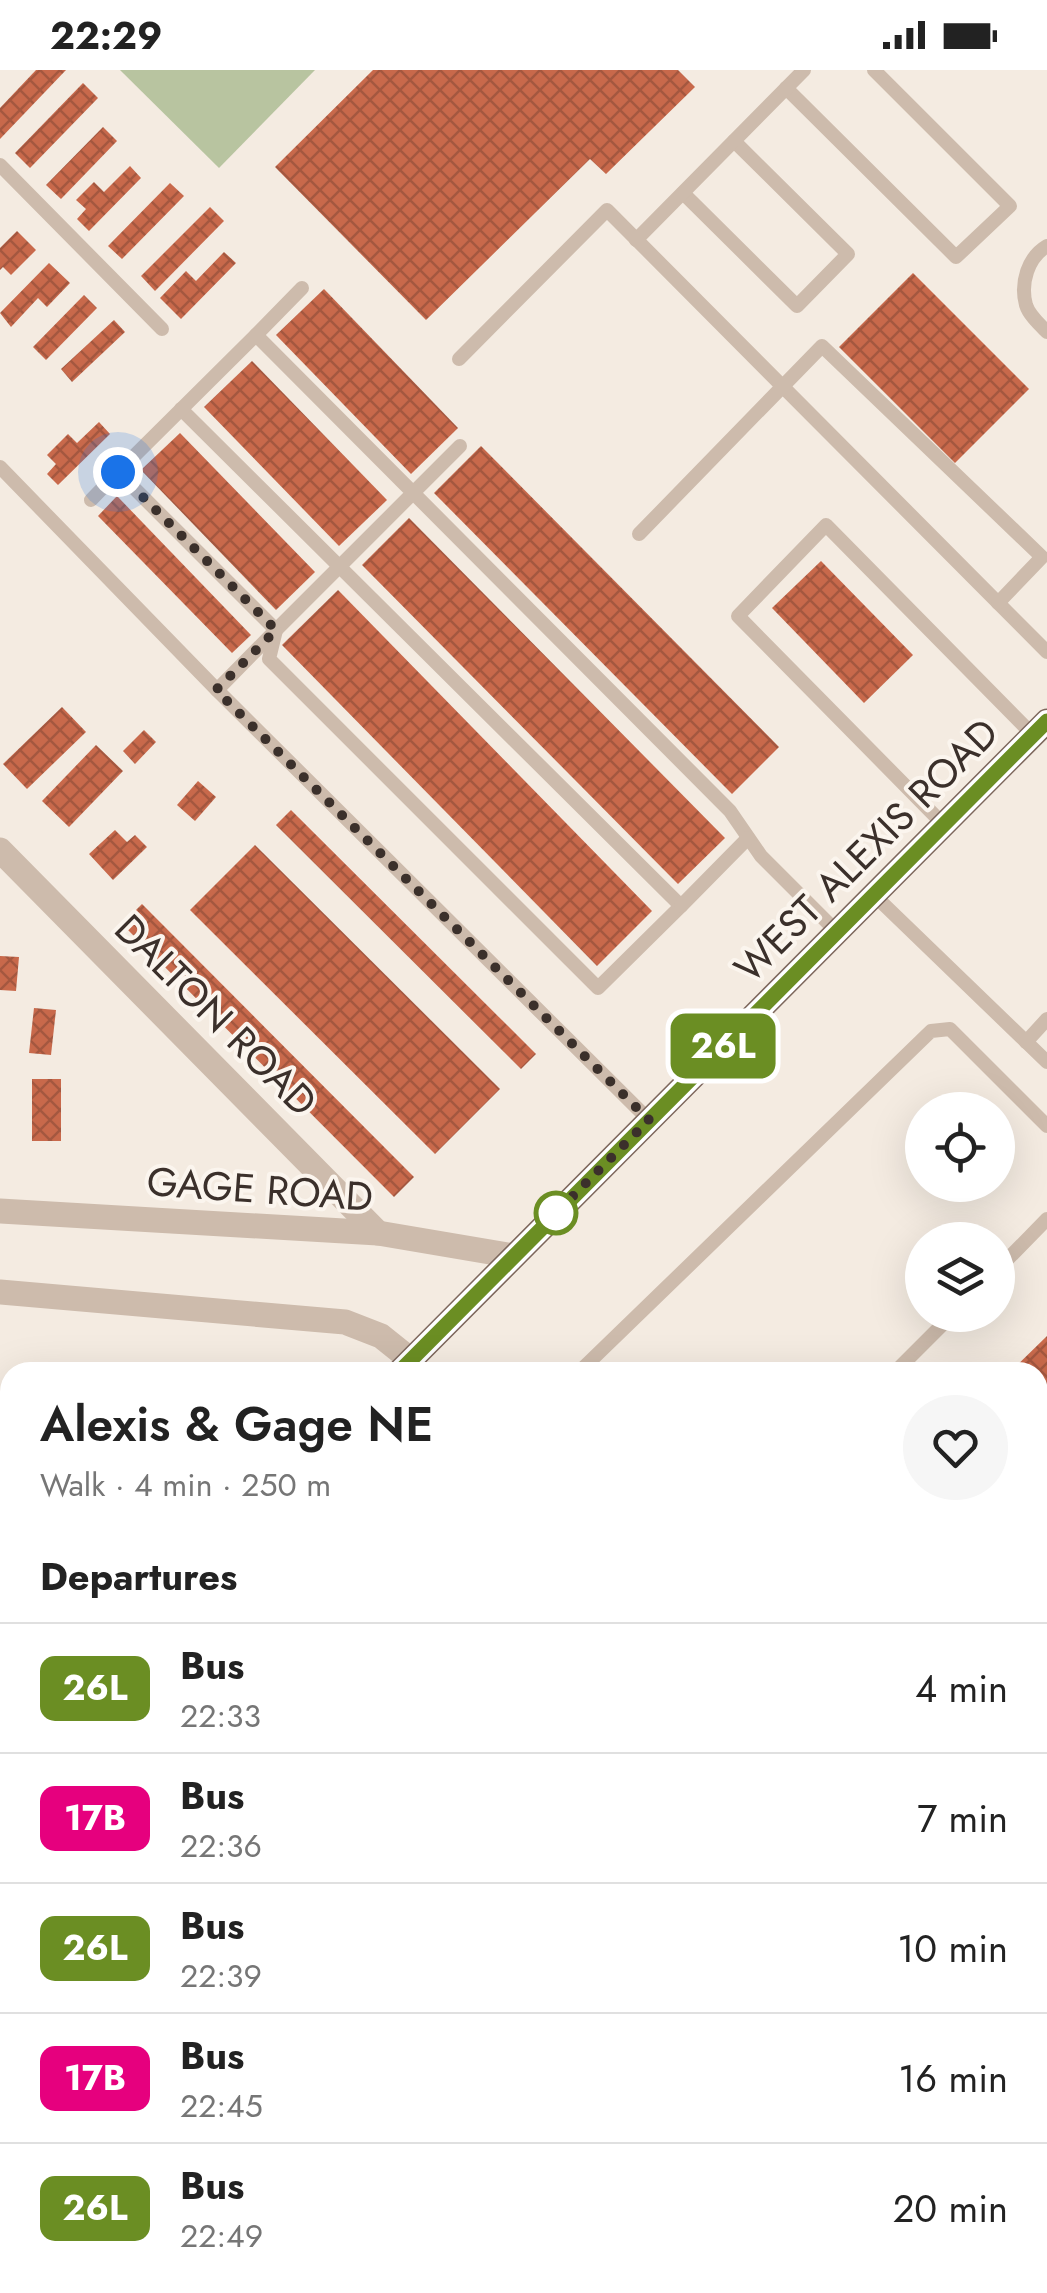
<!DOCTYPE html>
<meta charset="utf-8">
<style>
:root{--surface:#fff;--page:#f6f6f6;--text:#222;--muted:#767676;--line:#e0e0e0}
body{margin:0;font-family:Jost,sans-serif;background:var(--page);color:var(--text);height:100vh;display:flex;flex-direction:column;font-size:38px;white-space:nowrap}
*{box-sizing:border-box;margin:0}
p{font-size:32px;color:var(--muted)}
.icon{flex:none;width:55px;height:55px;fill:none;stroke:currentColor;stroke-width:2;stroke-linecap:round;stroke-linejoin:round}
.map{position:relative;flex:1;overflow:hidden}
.details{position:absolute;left:0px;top:1292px;width:1048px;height:932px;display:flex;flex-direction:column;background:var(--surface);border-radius:30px 30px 0 0;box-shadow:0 10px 40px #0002}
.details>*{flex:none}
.badge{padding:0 20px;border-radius:15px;font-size:35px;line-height:65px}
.buttons{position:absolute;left:905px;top:1022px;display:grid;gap:20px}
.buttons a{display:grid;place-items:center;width:110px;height:110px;border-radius:50%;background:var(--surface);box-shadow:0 10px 40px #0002;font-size:50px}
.you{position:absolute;width:50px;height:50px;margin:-25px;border:8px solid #fff;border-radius:50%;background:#1a73e8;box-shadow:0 0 0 15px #1a73e833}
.map>.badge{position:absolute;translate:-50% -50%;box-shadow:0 0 0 5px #fff}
h2{padding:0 40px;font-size:38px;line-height:90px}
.round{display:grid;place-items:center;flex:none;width:105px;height:105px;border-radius:52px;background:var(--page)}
.headline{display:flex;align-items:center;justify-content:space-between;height:170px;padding:0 40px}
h1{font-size:48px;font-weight:600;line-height:75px}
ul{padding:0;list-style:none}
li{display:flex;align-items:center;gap:30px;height:130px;padding:0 40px;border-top:2px solid var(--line)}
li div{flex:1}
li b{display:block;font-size:38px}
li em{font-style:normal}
li .badge{min-width:110px;font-weight:700;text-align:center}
.status{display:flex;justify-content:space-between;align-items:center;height:70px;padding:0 50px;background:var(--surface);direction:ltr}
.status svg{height:28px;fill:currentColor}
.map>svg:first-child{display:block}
</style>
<div class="status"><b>22:29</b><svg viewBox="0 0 49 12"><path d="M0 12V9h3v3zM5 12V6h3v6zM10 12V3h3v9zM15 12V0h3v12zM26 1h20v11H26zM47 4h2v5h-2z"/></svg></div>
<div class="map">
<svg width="1047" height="2223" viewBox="0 0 1047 2223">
<defs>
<pattern id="building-cross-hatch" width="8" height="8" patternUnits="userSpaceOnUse" patternTransform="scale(2.5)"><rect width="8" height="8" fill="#c8694b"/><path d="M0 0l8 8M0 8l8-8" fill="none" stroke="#a4573f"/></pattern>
</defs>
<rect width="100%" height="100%" fill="#f4ebe1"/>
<path fill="#b8c4a0" d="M120,0H315L219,98Z"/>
<g fill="url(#building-cross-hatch)">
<path d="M36,0H66L0,69V38Z"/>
<path d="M373,0H678L695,17L606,104L590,89L426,250L275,97Z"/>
<path d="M83,13L98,28L30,98L15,83Z"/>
<path d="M103,57L117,71L61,129L46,115Z"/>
<path d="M130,96L141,108L89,161L77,149L86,139L76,130L94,112L104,122Z"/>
<path d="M170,113L184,126L122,189L108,176Z"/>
<path d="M210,137L224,151L155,221L141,206Z"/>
<path d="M17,161L36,180L11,205L3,197L0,200V178Z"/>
<path d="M224,182L236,193L181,249L160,228L186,201L196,211Z"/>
<path d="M49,193L70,213L47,237L38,228L11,257L0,243Z"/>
<path d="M913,203L1029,319L955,393L839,277Z"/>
<path d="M324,219L458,358L411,404L276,265Z"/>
<path d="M84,225L97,238L46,290L33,277Z"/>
<path d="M114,250L125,262L72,312L61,299Z"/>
<path d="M252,291L387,430L339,476L204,337Z"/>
<path d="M99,352L110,364L58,415L47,404L56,394L47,385L68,364L77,373Z"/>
<path d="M180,363L315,502L276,540L141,400Z"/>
<path d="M481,376L779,677L732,724L434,423Z"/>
<path d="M117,426L251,565L232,583L98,446Z"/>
<path d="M409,448L725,768L678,814L362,495Z"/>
<path d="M821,491L913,585L864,633L772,538Z"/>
<path d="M338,520L652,841L597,896L282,575Z"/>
<path d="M62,637L86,662L27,719L3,694Z"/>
<path d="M144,660L156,672L135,694L123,681Z"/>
<path d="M96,675L123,701L69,757L42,731Z"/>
<path d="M198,711L216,727L195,751L177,735Z"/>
<path d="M291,740L536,984L521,999L276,755Z"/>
<path d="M115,760L127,772L135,765L147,777L113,810L89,784Z"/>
<path d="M255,775L500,1019L435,1084L190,840Z"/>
<path d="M142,834L414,1107L394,1127L122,854Z"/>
<path d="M0,886L19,887L16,921L0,920Z"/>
<path d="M34,938L56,940L51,985L29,983Z"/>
<rect x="32" y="1009" width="29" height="62"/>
<path d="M1047,1266V2223H48L56,2215H1038V1302H1010Z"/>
<path d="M10,2092V2166L0,2156V2127L8,2120L0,2112V2102Z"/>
</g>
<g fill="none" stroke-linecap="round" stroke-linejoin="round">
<g stroke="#cdbbac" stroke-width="14">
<path d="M786,18L956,187L1010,136L874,0"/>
<path d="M0,95L162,259"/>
<path d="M683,123L797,236L848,184L734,71"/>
<path d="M636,170L804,0"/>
<path d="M1047,176C1028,187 1020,213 1026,235C1029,245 1040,255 1047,262"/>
<path d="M256,265L302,218"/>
<path d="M459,289L607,140L1047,582"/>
<path d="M181,339L681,836L598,918L269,589L276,560"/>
<path d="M460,376L276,560L118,402L256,265L730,741L761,786L837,862"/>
<path d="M0,397L217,620L649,1050"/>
<path d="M91,430L118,402"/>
<path d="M639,464L822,276L1042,487L998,533"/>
<path d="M217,620L275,561"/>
<path d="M944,755L738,546L826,455L1033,665"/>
<path d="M874,825L1047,992"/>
<path d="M681,836L748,768"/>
<path d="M1026,972L1047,949"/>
<path d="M998,1199L1047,1149"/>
<path d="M579,1302L931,961L950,959L1047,1056"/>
<path d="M895,1302L952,1245"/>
<path d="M0,1552L10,1553"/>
<path d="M0,1719L10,1730"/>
<path d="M0,2018L10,2014"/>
</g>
<g stroke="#cdbbac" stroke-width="25">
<path d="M0,780L378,1163"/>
<path d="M0,1141L378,1163L514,1186"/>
<path d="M0,1222L345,1252L381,1266L411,1290"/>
</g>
<g stroke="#7d675c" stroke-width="25">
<path d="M399,1302L1047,651"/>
<path d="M0,1709L10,1699"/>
</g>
</g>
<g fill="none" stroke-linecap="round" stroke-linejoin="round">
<g stroke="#fff" stroke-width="22">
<path id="line" d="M399,1302L1047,651"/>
</g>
<use href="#line" stroke="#6b8e23" stroke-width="15"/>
<path stroke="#3b302b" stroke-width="10" stroke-dasharray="0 18" d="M118,402L276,560L216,620L649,1050L556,1143"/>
</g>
<circle fill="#fff" stroke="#6b8e23" stroke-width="5" cx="556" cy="1143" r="20"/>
<g text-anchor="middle" stroke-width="8" stroke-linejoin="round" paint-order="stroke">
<g font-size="40" fill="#3b302b" stroke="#fbf5ee">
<text transform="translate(866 780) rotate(-45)" y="14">WEST ALEXIS ROAD</text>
<text transform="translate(216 945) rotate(45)" y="14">DALTON ROAD</text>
<text transform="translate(260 1119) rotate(4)" y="14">GAGE ROAD</text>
</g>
</g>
</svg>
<div class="buttons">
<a><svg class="icon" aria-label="locate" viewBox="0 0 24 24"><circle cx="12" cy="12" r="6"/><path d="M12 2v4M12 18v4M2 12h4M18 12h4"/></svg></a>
<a><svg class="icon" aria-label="layers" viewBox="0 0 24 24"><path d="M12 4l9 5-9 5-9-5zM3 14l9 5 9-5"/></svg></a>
</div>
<div class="you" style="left:118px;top:402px"></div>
<b class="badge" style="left:723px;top:976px;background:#6b8e23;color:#fff">26L</b>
<section class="details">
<div class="headline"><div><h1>Alexis &amp; Gage NE</h1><p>Walk · 4 min · 250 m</p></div><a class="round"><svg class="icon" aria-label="heart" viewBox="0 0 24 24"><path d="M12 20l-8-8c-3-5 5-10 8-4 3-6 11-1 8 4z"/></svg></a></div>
<h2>Departures</h2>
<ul>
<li><span class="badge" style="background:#6b8e23;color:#fff">26L</span><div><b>Bus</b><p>22:33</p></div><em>4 min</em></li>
<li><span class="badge" style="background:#e6007e;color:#fff">17B</span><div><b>Bus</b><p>22:36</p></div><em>7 min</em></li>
<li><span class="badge" style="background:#6b8e23;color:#fff">26L</span><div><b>Bus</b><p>22:39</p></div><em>10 min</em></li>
<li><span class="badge" style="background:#e6007e;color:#fff">17B</span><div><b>Bus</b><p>22:45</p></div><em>16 min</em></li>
<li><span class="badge" style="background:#6b8e23;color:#fff">26L</span><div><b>Bus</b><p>22:49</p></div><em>20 min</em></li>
</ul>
</section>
</div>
